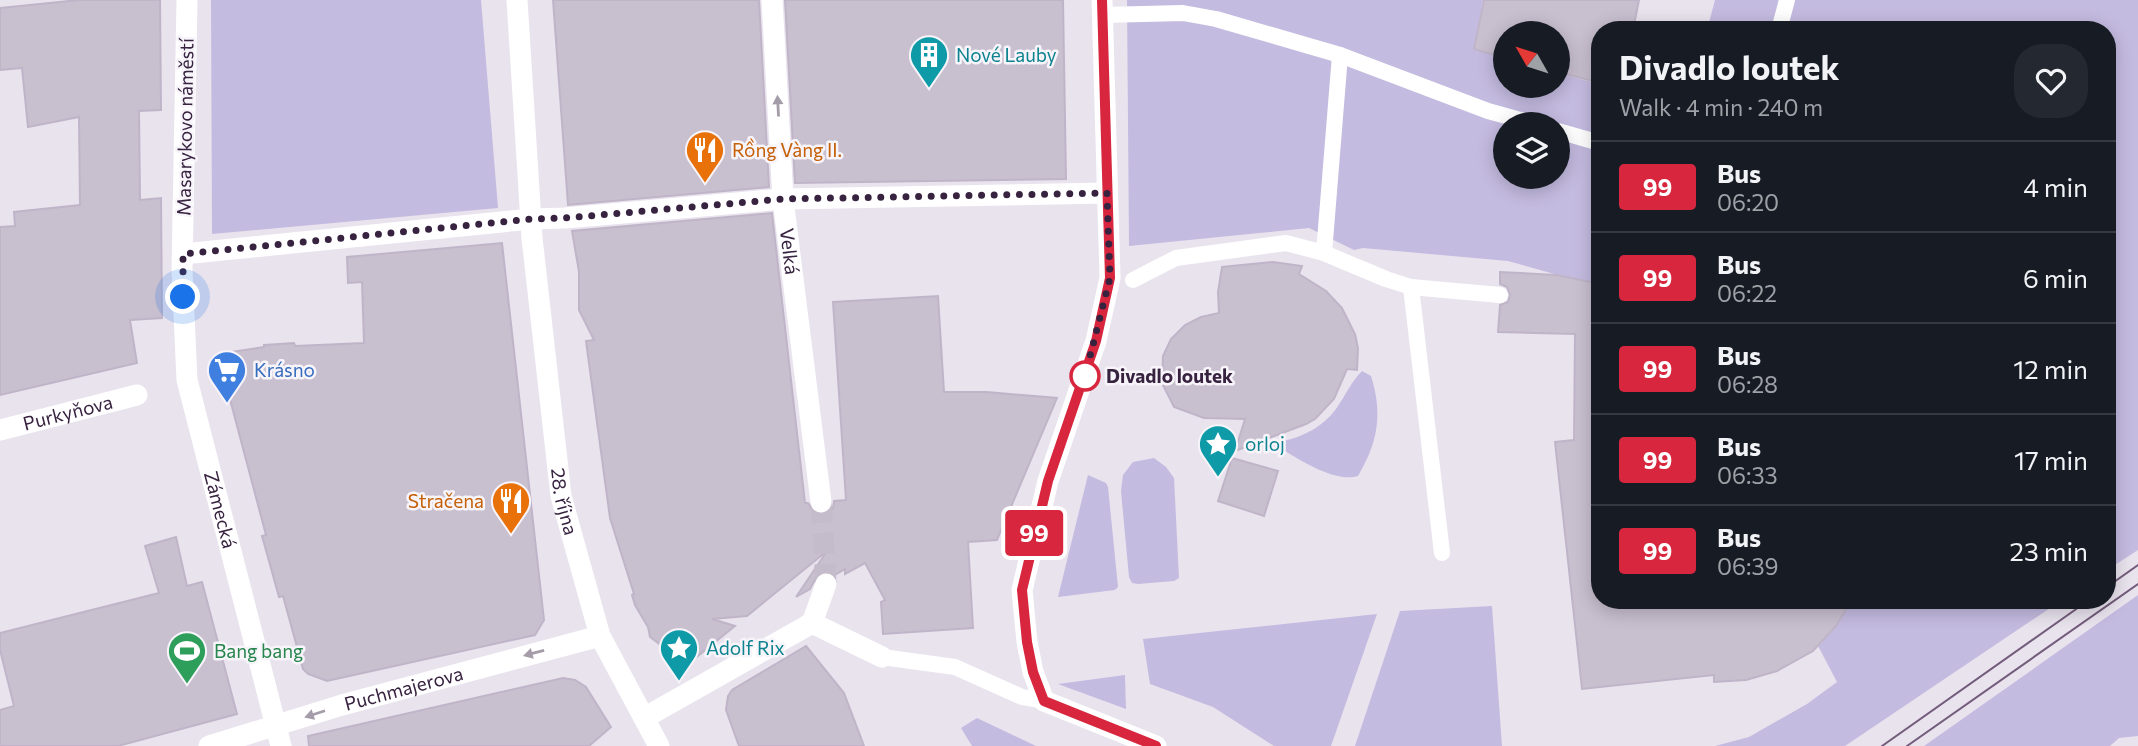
<!DOCTYPE html>
<meta charset="utf-8">
<style>
:root{--surface:#171b24;--page:#242831;--text:#f1f3f6;--muted:#9ea1a6;--line:#363941}
body{margin:0;font-family:Commissioner,sans-serif;background:var(--page);color:var(--text);height:100vh;display:flex;flex-direction:column;font-size:26px;white-space:nowrap}
*{box-sizing:border-box;margin:0}
p{font-size:23px;color:var(--muted)}
.icon{flex:none;width:38px;height:38px;fill:none;stroke:currentColor;stroke-width:2;stroke-linecap:round;stroke-linejoin:round}
.map{position:relative;flex:1;overflow:hidden}
.panel{position:absolute;left:1591px;top:21px;width:525px;height:588px;display:flex;flex-direction:column;background:var(--surface);border-radius:28px;box-shadow:0 4px 18px #0003}
.panel>*{flex:none}
.badge{padding:0 14px;border-radius:5px;font-size:24px;line-height:46px}
.needle{width:46px;rotate:309deg}
.tools{position:absolute;left:1493px;top:21px;display:grid;gap:14px}
.tools a{display:grid;place-items:center;width:77px;height:77px;border-radius:50%;background:var(--surface);box-shadow:0 4px 18px #0003;font-size:35px}
.you{position:absolute;width:35px;height:35px;margin:-18px;border:5px solid #fff;border-radius:50%;background:#1a73e8;box-shadow:0 0 0 10px #1a73e833}
.map>.badge{position:absolute;translate:-50% -50%;box-shadow:0 0 0 4px #fff}
.round{display:grid;place-items:center;flex:none;width:74px;height:74px;border-radius:28px;background:var(--page)}
.head{display:flex;align-items:center;justify-content:space-between;height:119px;padding:0 28px}
h1{font-size:33px;font-weight:700;line-height:52px}
ul{padding:0;list-style:none}
li{display:flex;align-items:center;gap:21px;height:91px;padding:0 28px;border-top:2px solid var(--line)}
li div{flex:1}
li b{display:block;font-size:26px}
li em{font-style:normal}
li .badge{min-width:77px;font-weight:700;text-align:center}
.map>svg:first-child{display:block}
</style>
<div class="map">
<svg width="2138" height="746" viewBox="0 0 2138 746">
<rect width="100%" height="100%" fill="#e9e3ee"/>
<g fill="#c4bbe0" fill-rule="evenodd">
<path d="M211,0H481L498,208L212,234Z"/>
<path d="M1127,0H1483L1474,49L1505,58V86H1558V73L1599,84L1600,281L1597,286L1508,261L1363,248L1354,250L1309,228L1129,246ZM1505,124H1558V177H1505Z"/>
<path d="M1715,0H2138V550L2107,570V30H1707Z"/>
<path d="M1362,371L1371,376C1383,414 1378,442 1358,476C1336,483 1301,461 1282,449L1280,445L1283,441C1303,437 1324,426 1336,409C1345,396 1351,382 1362,371Z"/>
<path d="M1154,458L1166,467L1174,478L1179,578L1174,581L1138,584L1132,583L1129,577L1121,491L1123,475L1133,462Z"/>
<path d="M1088,475L1106,483L1108,487L1118,587L1115,590L1058,597Z"/>
<path d="M2138,595V736L2119,738L2110,746H1924Z"/>
<path d="M1844,600H2062L1845,746H1715L1749,737L1807,704L1837,682L1817,644Z"/>
<path d="M1492,606L1502,746H1355L1400,611Z"/>
<path d="M1377,614L1331,746H1274L1213,707L1150,684L1143,639Z"/>
<path d="M1125,675L1126,709L1058,684Z"/>
<path d="M977,718L1036,746H972L961,728Z"/>
</g>
<g fill="#c8bfcf" stroke="#c0b5c8" stroke-width="2">
<path d="M79,0H160L161,110L139,111L140,200L161,198L162,318L130,320L137,363L0,395V227L15,226L14,212L80,205L79,117L28,127L22,68L0,70V8Z"/>
<path d="M553,0H759L769,187L568,205Z"/>
<path d="M785,0H1063L1066,179L795,183Z"/>
<path d="M1484,0H1639L1633,30H1600V83L1558,72V33H1505V58L1474,49Z"/>
<path d="M772,213L805,503H808L815,514L822,515L828,513L833,508L834,501L846,500L833,302L938,296L944,392H987L1057,398L997,540L968,542L973,628L883,634L881,602L885,600L865,563L845,574V569L835,575L824,571L818,574L810,589L796,597L827,551L747,616L712,619L735,626L677,673L670,652L650,637L648,627L635,605L632,595L634,594L610,518L586,341L594,340L579,310V272L572,231Z"/>
<path d="M502,243L544,620L535,635L327,681L308,674L303,669L283,596L279,597L262,536L266,535L218,354L264,347V345L294,343L295,346L364,343L362,282L348,283L347,257Z"/>
<path d="M1273,262L1302,266L1299,274L1326,291L1342,308L1355,334L1358,348L1357,370L1347,369L1334,399L1315,419L1306,424L1235,451L1245,419L1204,418L1174,407L1162,383L1163,356L1171,339L1185,325L1201,317L1219,313L1218,292L1222,267Z"/>
<path d="M1500,272L1557,275L1600,284V600H1852L1836,626L1813,651L1777,671L1746,680L1714,682V675L1582,689L1555,442L1574,440L1575,334L1498,332L1500,305L1508,302L1510,295L1507,287L1500,284Z"/>
<path d="M1232,458L1278,471L1264,516L1218,501Z"/>
<path d="M176,537L187,586L202,582L237,714L118,746H0V710L14,706L0,650V633L159,593L145,546Z"/>
<path d="M806,646L844,693L864,746H739L726,710L728,696L732,690Z"/>
<path d="M563,678L575,680L586,687L611,727L589,746H309L308,736Z"/>
</g>
<g fill="none" stroke-linecap="round" stroke-linejoin="round">
<path stroke="#c5bccb" stroke-width="21" stroke-dasharray="21 10" stroke-linecap="butt" d="M821,502L826,584"/>
<g stroke="#fff" stroke-width="16">
<path d="M1102,15L1183,13L1216,19L1340,55L1488,111L1535,124"/>
<path d="M1779,30L1787,0"/>
<path d="M1558,131L1600,143"/>
<path d="M1324,253L1340,55"/>
<path d="M1133,280L1176,258L1286,243L1324,253L1386,279L1411,287L1500,295"/>
<path d="M1411,287L1442,553"/>
<path d="M882,657L955,667L1022,697L1044,701"/>
</g>
<g stroke="#fff" stroke-width="21">
<path id="s1" d="M187,0L182,270L187,380L281,746"/>
<path id="s2" d="M517,0L532,238L561,496L600,636L659,746"/>
<path id="s3" d="M772,0L783,199L821,502"/>
<path d="M1102,0L1110,278L1096,341L1048,481L1022,590L1027,642L1033,672L1044,701L1156,746"/>
<path d="M183,254L531,219L565,218L783,199L1107,193"/>
<path id="s4" d="M0,430L137,395"/>
<path d="M812,623L882,657"/>
<path d="M812,623L826,584"/>
<path d="M644,718L812,623"/>
<path id="s5" d="M209,746L342,705L600,636"/>
</g>
<g stroke="#735c7b" stroke-width="2">
<path d="M2107,587L2138,565"/>
<path d="M1882,746L2089,600"/>
<path d="M1907,746L2138,584"/>
</g>
</g>
<defs><path id="oneway-solid" d="M-6-.8H1V-3.2L6.5 0L1 3.2V.8H-6Z" transform="scale(1.75)"/></defs>
<g fill="#a59ca9">
<use href="#oneway-solid" transform="translate(778 106) rotate(-93)"/>
<use href="#oneway-solid" transform="translate(534 653) rotate(165)"/>
<use href="#oneway-solid" transform="translate(315 714) rotate(162)"/>
</g>
<g fill="none" stroke-linecap="round" stroke-linejoin="round">
<g stroke="#fff" stroke-width="16">
<path id="line" d="M1102,0L1110,278L1096,341L1048,481L1022,590L1027,642L1033,672L1044,701L1156,746"/>
</g>
<use href="#line" stroke="#d7263d" stroke-width="10"/>
<path stroke="#372240" stroke-width="7" stroke-dasharray="0 12.6" d="M183,297V254L531,219L565,218L783,199L1107,193L1110,278L1085,376"/>
</g>
<defs>
<g id="building-pin" transform="scale(2.0125)"><path d="M0 17L-7.5 6A9.5 9.5 0 1 1 7.5 6Z" fill="#0f9aa8" stroke="#f7f4fa"/><path d="M-4-6H4V6H1V3H-1V6H-4ZM-2.5-4.3h1.7v1.8h-1.7ZM.8-4.3h1.7v1.8H.8ZM-2.5-1h1.7V.8h-1.7ZM.8-1h1.7V.8H.8Z" fill="#fff"/></g>
<g id="restaurant-pin" transform="scale(2.0125)"><path d="M0 17L-7.5 6A9.5 9.5 0 1 1 7.5 6Z" fill="#e8710a" stroke="#f7f4fa"/><path d="M-5-6h1v4h1v-4h1v4h1v-4h1v5L-1.5 .5V6h-2V.5L-5-1ZM5-6V6H3V1.5H1.5Q1.5-4 5-6Z" fill="#fff"/></g>
<g id="supermarket-pin" transform="scale(2.0125)"><path d="M0 17L-7.5 6A9.5 9.5 0 1 1 7.5 6Z" fill="#3f7fe0" stroke="#f7f4fa"/><path d="M-6-5.5h2.5l.6 2H6L4.5 2H-2.5L-4.4-4H-6ZM-1.5 3.2a1.3 1.3 0 1 0 .1 0ZM3 3.2a1.3 1.3 0 1 0 .1 0Z" fill="#fff"/></g>
<g id="sight-pin" transform="scale(2.0125)"><path d="M0 17L-7.5 6A9.5 9.5 0 1 1 7.5 6Z" fill="#0f9aa8" stroke="#f7f4fa"/><path d="M0-6L1.8-2.2L6-1.7L2.9 1.2L3.7 5.4L0 3.3L-3.7 5.4L-2.9 1.2L-6-1.7L-1.8-2.2Z" fill="#fff"/></g>
<g id="stadium-pin" transform="scale(2.0125)"><path d="M0 17L-7.5 6A9.5 9.5 0 1 1 7.5 6Z" fill="#2e9e5b" stroke="#f7f4fa"/><path d="M0-5a6.5 5 0 1 0 0 10a6.5 5 0 1 0 0-10ZM-3.5-1.8h7v3.6h-7Z" fill="#fff"/></g>
</defs>
<g fill-rule="evenodd">
<use href="#building-pin" x="929" y="55"/>
<use href="#restaurant-pin" x="705" y="150"/>
<use href="#supermarket-pin" x="227" y="370"/>
<use href="#sight-pin" x="1218" y="444"/>
<use href="#restaurant-pin" x="511" y="501"/>
<use href="#sight-pin" x="679" y="648"/>
<use href="#stadium-pin" x="187" y="651"/>
</g>
<circle fill="#fff" stroke="#d7263d" stroke-width="3.5" cx="1085" cy="376" r="14"/>
<g text-anchor="middle" stroke-width="5" stroke-linejoin="round" paint-order="stroke">
<g font-size="19" fill="#0d838f" stroke="#f7f4fa" text-anchor="start">
<text x="956" y="62">Nové Lauby</text>
<text x="1245" y="451">orloj</text>
<text x="706" y="655">Adolf Rix</text>
</g>
<g font-size="19" fill="#372240" stroke="#f7f4fa">
<text transform="translate(185 127) rotate(-89)" y="7">Masarykovo náměstí</text>
<text dy="7" stroke="none"><textPath href="#s3" startOffset="252">Velká</textPath></text>
<text dy="7" stroke="none"><textPath href="#s4" startOffset="70">Purkyňova</textPath></text>
<text dy="7" stroke="none"><textPath href="#s2" startOffset="504">28. října</textPath></text>
<text dy="7" stroke="none"><textPath href="#s1" startOffset="514">Zámecká</textPath></text>
<text dy="7" stroke="none"><textPath href="#s5" startOffset="203">Puchmajerova</textPath></text>
</g>
<g font-size="19" fill="#c56008" stroke="#f7f4fa" text-anchor="start">
<text x="732" y="157">Rồng Vàng II.</text>
<text x="484" y="508" text-anchor="end">Stračena</text>
</g>
<g font-size="19" fill="#366cbe" stroke="#f7f4fa" text-anchor="start">
<text x="254" y="377">Krásno</text>
</g>
<g font-size="19" font-weight="bold" fill="#372240" stroke="#f7f4fa" text-anchor="start">
<text x="1106" y="383">Divadlo loutek</text>
</g>
<g font-size="19" fill="#27864d" stroke="#f7f4fa" text-anchor="start">
<text x="214" y="658">Bang bang</text>
</g>
</g>
</svg>
<div class="tools">
<a><svg class="needle" viewBox="-14 -14 28 28"><path d="M0-13l5 13h-10z" fill="#e53935"/><path d="M0 13l5-13h-10z" fill="#9ea1a6"/></svg></a>
<a><svg class="icon" aria-label="layers" viewBox="0 0 24 24"><path d="M12 4l9 5-9 5-9-5zM3 14l9 5 9-5"/></svg></a>
</div>
<div class="you" style="left:183px;top:297px"></div>
<b class="badge" style="left:1034px;top:533px;background:#d7263d;color:#fff">99</b>
<section class="panel">
<div class="head"><div><h1>Divadlo loutek</h1><p>Walk · 4 min · 240 m</p></div><a class="round"><svg class="icon" aria-label="heart" viewBox="0 0 24 24"><path d="M12 20l-8-8c-3-5 5-10 8-4 3-6 11-1 8 4z"/></svg></a></div>
<ul>
<li><span class="badge" style="background:#d7263d;color:#fff">99</span><div><b>Bus</b><p>06:20</p></div><em>4 min</em></li>
<li><span class="badge" style="background:#d7263d;color:#fff">99</span><div><b>Bus</b><p>06:22</p></div><em>6 min</em></li>
<li><span class="badge" style="background:#d7263d;color:#fff">99</span><div><b>Bus</b><p>06:28</p></div><em>12 min</em></li>
<li><span class="badge" style="background:#d7263d;color:#fff">99</span><div><b>Bus</b><p>06:33</p></div><em>17 min</em></li>
<li><span class="badge" style="background:#d7263d;color:#fff">99</span><div><b>Bus</b><p>06:39</p></div><em>23 min</em></li>
</ul>
</section>
</div>
